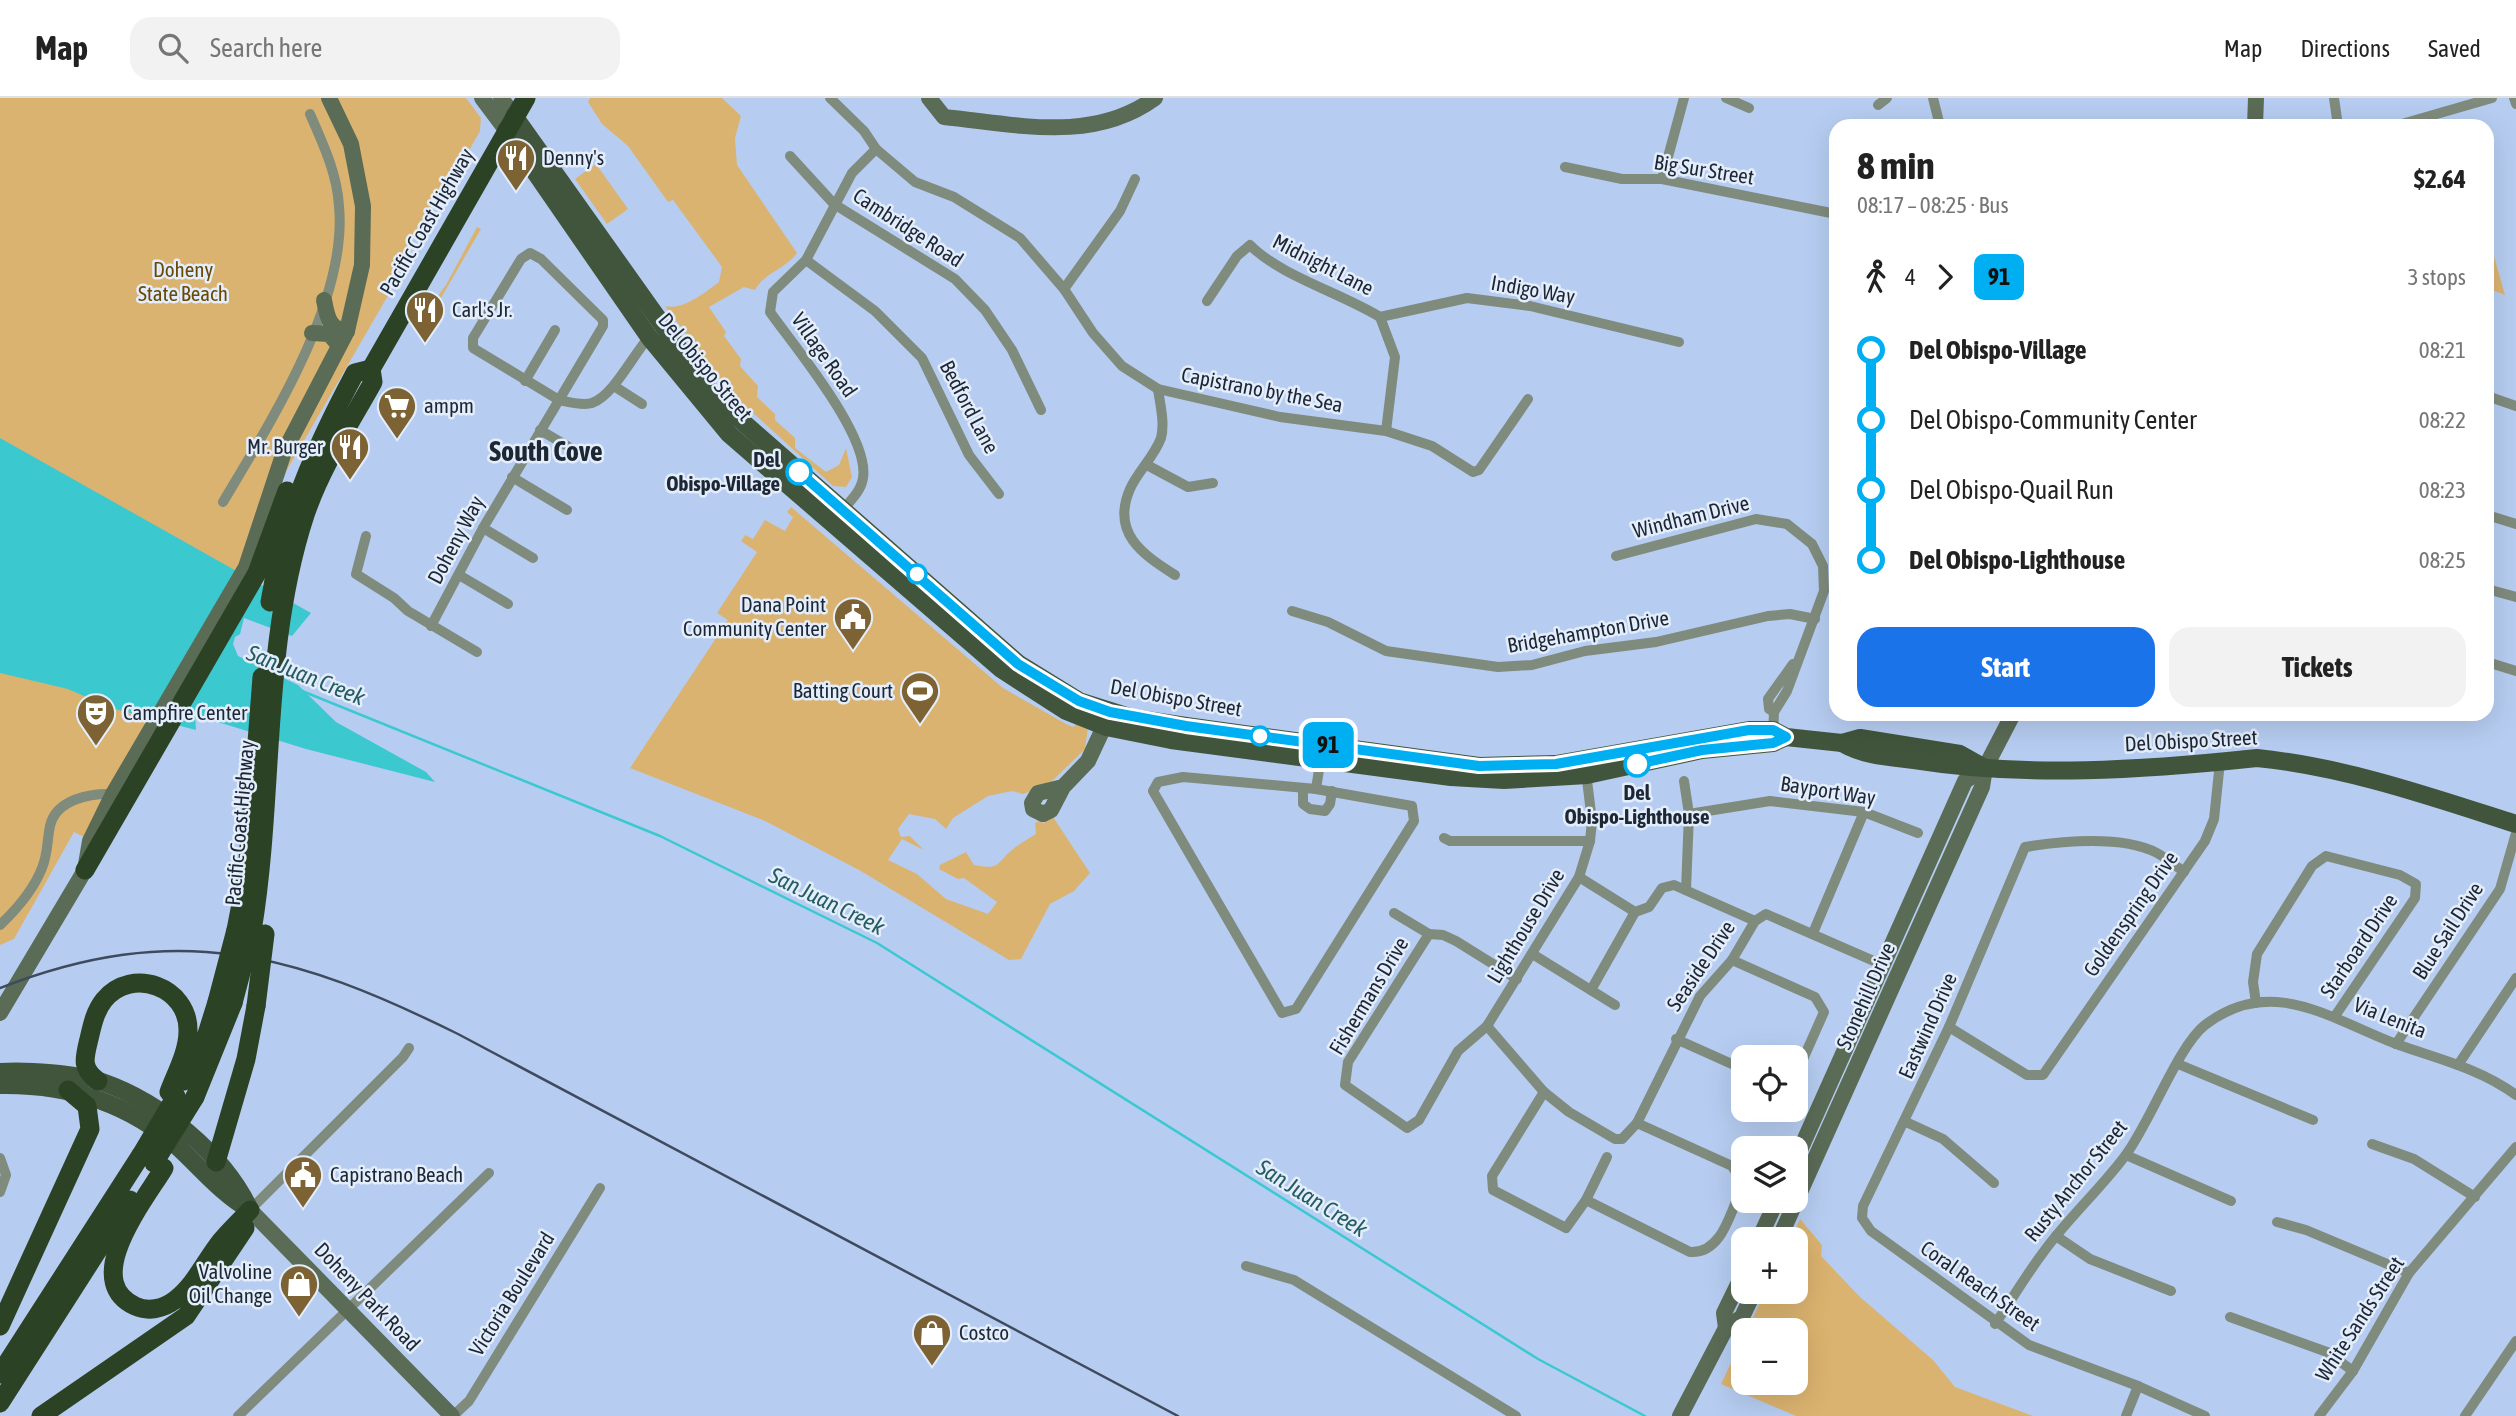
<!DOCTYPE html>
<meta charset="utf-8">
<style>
:root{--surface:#fff;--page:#f2f2f2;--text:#222;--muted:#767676;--line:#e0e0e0;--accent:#1a73e8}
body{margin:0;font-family:"Asap Condensed",sans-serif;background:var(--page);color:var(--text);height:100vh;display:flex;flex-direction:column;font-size:26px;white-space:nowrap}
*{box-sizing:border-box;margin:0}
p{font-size:23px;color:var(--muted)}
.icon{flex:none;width:38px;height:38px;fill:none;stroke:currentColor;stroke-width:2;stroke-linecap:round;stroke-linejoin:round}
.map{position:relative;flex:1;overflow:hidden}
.sheet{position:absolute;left:1829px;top:21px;width:665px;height:602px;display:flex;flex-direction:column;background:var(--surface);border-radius:21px;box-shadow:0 7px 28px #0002}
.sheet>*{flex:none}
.badge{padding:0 14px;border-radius:10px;font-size:24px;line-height:46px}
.tools{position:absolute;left:1731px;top:947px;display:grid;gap:14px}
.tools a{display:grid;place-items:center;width:77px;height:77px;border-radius:14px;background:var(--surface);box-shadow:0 7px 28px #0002;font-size:35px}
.map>.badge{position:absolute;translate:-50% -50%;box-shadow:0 0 0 4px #fff}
.legs{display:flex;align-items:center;gap:10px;height:77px;padding:0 28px;font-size:23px}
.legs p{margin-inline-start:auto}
.summary{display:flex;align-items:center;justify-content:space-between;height:119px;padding:0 28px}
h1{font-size:38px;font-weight:700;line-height:52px}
.button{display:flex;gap:14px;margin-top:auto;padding:14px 28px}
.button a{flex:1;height:80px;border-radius:21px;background:var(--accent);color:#fff;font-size:28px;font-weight:700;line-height:80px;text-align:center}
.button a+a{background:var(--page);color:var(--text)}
ul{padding:0 28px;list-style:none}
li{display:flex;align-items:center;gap:24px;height:70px;font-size:26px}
li i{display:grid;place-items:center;width:10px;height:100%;margin:0 9px;background:currentColor}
li i::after{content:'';width:18px;height:18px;margin:-9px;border:5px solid;border-radius:50%;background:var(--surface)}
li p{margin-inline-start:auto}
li:first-child i{background:linear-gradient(#0000 50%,currentColor 0)}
li:last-child i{background:linear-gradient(currentColor 50%,#0000 0)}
header{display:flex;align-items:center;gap:42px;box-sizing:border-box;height:98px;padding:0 35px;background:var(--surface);border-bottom:2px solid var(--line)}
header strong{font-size:33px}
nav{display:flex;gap:38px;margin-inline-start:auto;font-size:24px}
.search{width:490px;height:63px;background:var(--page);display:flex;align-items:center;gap:18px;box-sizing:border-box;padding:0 24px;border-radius:21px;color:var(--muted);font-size:26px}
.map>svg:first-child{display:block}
</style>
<header>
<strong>Map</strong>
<div class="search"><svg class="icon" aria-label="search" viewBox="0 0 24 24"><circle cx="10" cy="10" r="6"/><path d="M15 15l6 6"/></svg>Search here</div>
<nav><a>Map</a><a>Directions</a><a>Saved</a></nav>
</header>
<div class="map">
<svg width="2516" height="1318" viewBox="0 0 2516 1318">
<rect width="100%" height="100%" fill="#b6cdf1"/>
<g fill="#dbb370">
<path d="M0,0H466L481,20L480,33L453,81L449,78L404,157L397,182L276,391L253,469L94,744L74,734L14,841L0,847Z"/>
<path d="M590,0H722L741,18L735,40L737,67L797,155C786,171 765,174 755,192L744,189L709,209L726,234L724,238L741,261L740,268L758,288L757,299L775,316V322L795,340V350L826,374L839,367L846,350L852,379L846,389L833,388L728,292L665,208C682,213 706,194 719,184L722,169L673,102L668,104L628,48L602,26L588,4Z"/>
<path d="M596,66L628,111L607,126L575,81Z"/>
<path d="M477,129L481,131L427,224L421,221L446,187Z"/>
<path d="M2487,134L2505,197L2487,190Z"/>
<path d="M791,409L1003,590L1066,626L1073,629L1081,623L1088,629L1085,651L1049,686L1023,696L1012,693L988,698L953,720L946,731L935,721L909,716L898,731L901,739L910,738L924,752L902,741L888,762L917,776L946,801L988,816L997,804L964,780L958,781L939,771L940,767L966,754L974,767C1001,772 995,766 1012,752C1019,746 1028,741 1036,736L1035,725L1039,723L1045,726L1042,720L1053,719L1090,775L1074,793L1050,806L1021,861L1009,862L859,772L765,723L630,670L728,522L717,515L757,454L741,443L745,437L753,441L765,422L785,433L793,419L787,414Z"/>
<path d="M1800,1121L1822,1147L1821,1158L1860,1199L1933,1262L1955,1289L2033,1318H1796L1721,1286L1743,1240V1284H1796V1232H1747L1765,1194H1796V1141H1791Z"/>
</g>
<path fill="#3cc8cf" d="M0,340L311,515L292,538L244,520L240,536L235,539L233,546L238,558L298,587L336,624L426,674L435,684L306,651L195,617L196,632L111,610L68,591L0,575Z"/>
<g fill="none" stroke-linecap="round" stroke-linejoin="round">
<path stroke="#3cc8cf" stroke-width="2.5" d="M302,593L660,738L877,845L1538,1261L1645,1318"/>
<g stroke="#7f8b7c" stroke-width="10">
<path d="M830,0L864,33L876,51L915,84L954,99L1020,140L1064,191L1093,235L1122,268L1158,291L1280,319L1386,333L1432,348L1473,374L1479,372L1528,301"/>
<path d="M1726,0L1749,10"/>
<path d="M1933,0L1940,28"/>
<path d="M2334,0L2338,28"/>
<path d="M2514,0L2516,6"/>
<path d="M1878,7L1887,0"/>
<path d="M2395,28L2492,0"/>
<path d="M790,58L834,106L955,181L985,212L1012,252L1041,312"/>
<path d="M1565,69L1622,81H1662L1836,116"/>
<path d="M1662,81L1684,0"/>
<path d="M530,155L541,161L603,222V228L559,302L473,250V240L521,161Z"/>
<path d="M806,162L875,213L922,260L969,357L999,396"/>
<path d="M1064,191L1120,113L1135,81"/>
<path d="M1207,203L1237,158L1250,147C1279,177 1341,195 1380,219"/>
<path d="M1380,219L1467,200L1530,208L1679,244"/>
<path d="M1380,219L1395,259L1386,333"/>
<path d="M525,283L555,232"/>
<path d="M614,288L642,306"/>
<path d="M1158,291C1160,306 1165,325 1161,340C1154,359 1138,373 1130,391C1111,435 1142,456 1175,477"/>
<path d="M2487,298L2516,308"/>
<path d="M540,332L586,359"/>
<path d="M1147,367L1188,389L1213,385"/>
<path d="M512,379L567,412"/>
<path d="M223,404C270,325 348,203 339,108C337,75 323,46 310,16"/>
<path d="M840,415C849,404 861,394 863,380C870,338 794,248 770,214L773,194L806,162L852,75L876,51"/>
<path d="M2487,417L2516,426"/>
<path d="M483,430L533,460"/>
<path d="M366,438L356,476L394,500L408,513L477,554"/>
<path d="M1616,458L1756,421L1787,426L1812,446L1823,468L1824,493L1787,593L1774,614L1773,637"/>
<path d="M459,477L508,506"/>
<path d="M2487,491L2516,499"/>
<path d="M1292,513L1328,524L1386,553L1498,569L1532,567L1585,553L1656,544L1768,518L1790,516L1815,521"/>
<path d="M431,528L483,430L559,302C568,304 583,308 592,305C613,298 633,257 649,239"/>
<path d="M2487,564L2516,573"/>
<path d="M1774,614L1769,611L1768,601L1793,566"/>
<path d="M1183,679L1316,691L1412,708L1414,723L1296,911L1282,915L1153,693L1158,684Z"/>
<path d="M1684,683L1689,716L1686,792"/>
<path d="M1303,690V706L1310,711L1325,713L1330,706L1332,693"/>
<path d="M1316,691L1321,659"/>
<path d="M1689,716L1770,703L1864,714L1918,735"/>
<path d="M1444,740L1450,743H1590"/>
<path d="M2184,774C2175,767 2166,760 2157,755C2123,737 2061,743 2025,749L1949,929L1863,1108L1862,1120L1871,1133L2029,1247L2138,1288L2205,1318"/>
<path d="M1579,779L1635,814"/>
<path d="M1394,815L1429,836L1443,837L1456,843L1517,881"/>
<path d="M0,827C17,811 33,793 42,770C48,756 47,742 50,728C56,701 91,695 113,696"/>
<path d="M1813,835L1864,714"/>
<path d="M1429,836L1348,964L1345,987L1407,1030L1419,1022L1458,953L1487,928L1579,779L1590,743L1592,723L1586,674"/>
<path d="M1534,857L1615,907"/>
<path d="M1732,862L1815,899L1824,914L1796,977"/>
<path d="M1591,892L1635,814L1649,809L1662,790L1674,787L1755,823"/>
<path d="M2256,905L2253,884L2257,856L2312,768L2326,758L2400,777L2416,786L2415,800L2335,918"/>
<path d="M1487,928L1544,994L1569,1014L1615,1041H1622L1637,1025L1700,898L1732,862L1755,823L1766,816L1883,867"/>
<path d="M1949,929L2027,977H2043L2205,743L2214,721L2220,664"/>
<path d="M1676,941L1743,971"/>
<path d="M2396,946L2500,791L2516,735"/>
<path d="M2178,966L2313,1022"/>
<path d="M2458,967L2516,880"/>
<path d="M1544,994L1492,1078L1493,1092L1566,1130L1586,1102L1607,1059"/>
<path d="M1906,1024L1943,1041L1994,1085"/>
<path d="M2372,1046L2414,1061L2475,1099"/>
<path d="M2126,1057L2231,1103"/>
<path d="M0,1060L6,1077L0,1094"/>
<path d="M1586,1102L1690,1154C1723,1156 1731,1112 1743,1086L1732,1068L1637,1025"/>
<path d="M250,1112L403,959L409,950"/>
<path d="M2277,1124L2306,1132L2409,1175"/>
<path d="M2056,1138L2090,1161L2171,1193"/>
<path d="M1246,1168L1294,1182L1516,1318"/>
<path d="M2230,1219L2327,1254L2353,1273"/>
<path d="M1995,1226C2015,1197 2033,1165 2056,1138C2078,1111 2104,1086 2125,1058C2150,1025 2178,948 2205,927C2273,875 2333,923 2399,947C2439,961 2481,971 2516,997"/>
<path d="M238,1318L489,1075"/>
<path d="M453,1318L469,1303L600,1090"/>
<path d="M2126,1318L2138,1288"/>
<path d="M2319,1318L2353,1273L2409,1175L2516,1049"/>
<path d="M2465,1318L2516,1243"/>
</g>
<g stroke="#5a6b56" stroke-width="16">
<path d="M482,0L506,32"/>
<path d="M501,0L514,18"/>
<path d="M929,0L944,19C1015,26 1092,46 1155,0"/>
<path d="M2255,28L2256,0"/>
<path d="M324,202C327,218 329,232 347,233"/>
<path d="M312,235L329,236L339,247"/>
<path d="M1063,689L1038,695L1032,705L1033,711L1043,716L1051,712L1063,689L1088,663L1109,618"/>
<path d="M0,915L85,772L90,743L113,696L246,469L284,354L347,233L362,167L363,108L351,46L329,0"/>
<path d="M1796,1061L1965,683L1985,670"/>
<path d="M250,1112L452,1318"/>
<path d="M1759,1141L1777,1102"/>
<path d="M1779,1141L1982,689L1985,670L2013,616"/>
<path d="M1726,1230L1724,1215L1743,1176"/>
<path d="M1680,1318L1726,1230L1742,1219L1754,1194"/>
</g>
<g stroke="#41553c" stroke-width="18">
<path d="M514,18L713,298L1019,566L1079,603L1133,620L1186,628L1479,668L1556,666L1749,632H1773L1786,639L1842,645L1860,640L1960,656L1985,670"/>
<path d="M506,32L649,239L729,336L1001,571L1066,613L1106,629L1171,642L1451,679L1504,682L1587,677L1702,652L1773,645L1786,639"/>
<path d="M1842,645C1864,658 1889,659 1914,662C2027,680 2144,672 2257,660C2346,669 2432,699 2516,726"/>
<path d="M0,974C26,972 77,976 102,984C160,1004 224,1056 250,1112"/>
<path d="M0,987C66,986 128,1004 178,1049C202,1071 221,1095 250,1112"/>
</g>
<g stroke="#2b4225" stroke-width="19">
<path d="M270,504C283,422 316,348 355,275L371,271"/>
<path d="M85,772L257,475L287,393"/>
<path d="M236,832L247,775L262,579"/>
<path d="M252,833C275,695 261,551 305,417C321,370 349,327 373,284L371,271L526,0"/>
<path d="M98,983C81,970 84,961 89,941C92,928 95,913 104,902C132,868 189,889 188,933C188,954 176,975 169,994"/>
<path d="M184,983L207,936L217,904"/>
<path d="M195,999L233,905"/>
<path d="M216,1064L246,961L256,908"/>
<path d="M164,1070C144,1103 80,1182 135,1208C148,1214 163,1211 175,1202C195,1187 205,1163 221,1143C230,1132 241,1122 250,1112"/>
<path d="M0,1228L90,1031L87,1008L68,992"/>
<path d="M0,1276L141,1057"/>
<path d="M0,1305L130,1102"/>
<path d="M41,1318L186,1218L245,1130"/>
</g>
<path stroke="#3f4b5d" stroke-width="2.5" d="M0,890C177,821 294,855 458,936L1178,1318"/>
<g stroke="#2b4225" stroke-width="19">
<path d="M217,904L236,832"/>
<path d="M233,905L252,833"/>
<path d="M256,908L265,836"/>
<path d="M141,1057L176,998"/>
<path d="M154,1065L195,999"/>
</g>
</g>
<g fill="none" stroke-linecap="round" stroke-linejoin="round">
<g stroke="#fff" stroke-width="16">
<path id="line-1" d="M799,374L1018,566L1079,603L1110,614L1186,628L1479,668L1556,666L1749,632H1773L1786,639L1773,645L1702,652L1637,666"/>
</g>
<use href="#line-1" stroke="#00aff2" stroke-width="10"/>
</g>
<defs>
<g id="restaurant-pin" transform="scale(2.0125)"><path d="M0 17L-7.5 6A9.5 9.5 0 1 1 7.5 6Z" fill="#7d6234" stroke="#e3edfc"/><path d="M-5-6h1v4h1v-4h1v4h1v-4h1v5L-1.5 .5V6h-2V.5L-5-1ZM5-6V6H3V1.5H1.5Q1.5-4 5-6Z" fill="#fff"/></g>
<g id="supermarket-pin" transform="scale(2.0125)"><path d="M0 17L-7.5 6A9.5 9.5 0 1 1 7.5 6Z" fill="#7d6234" stroke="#e3edfc"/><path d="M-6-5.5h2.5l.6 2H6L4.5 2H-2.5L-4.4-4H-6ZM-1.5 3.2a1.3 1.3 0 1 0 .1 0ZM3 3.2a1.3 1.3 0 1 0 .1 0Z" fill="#fff"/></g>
<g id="civic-pin" transform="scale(2.0125)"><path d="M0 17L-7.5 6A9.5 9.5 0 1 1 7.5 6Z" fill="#7d6234" stroke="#e3edfc"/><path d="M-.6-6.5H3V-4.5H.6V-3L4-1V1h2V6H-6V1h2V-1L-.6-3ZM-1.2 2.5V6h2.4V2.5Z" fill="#fff"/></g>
<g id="stadium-pin" transform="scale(2.0125)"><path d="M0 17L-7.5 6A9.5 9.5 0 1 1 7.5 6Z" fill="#7d6234" stroke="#e3edfc"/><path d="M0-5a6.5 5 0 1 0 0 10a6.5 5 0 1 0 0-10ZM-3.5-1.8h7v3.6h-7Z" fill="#fff"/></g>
<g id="theatre-pin" transform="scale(2.0125)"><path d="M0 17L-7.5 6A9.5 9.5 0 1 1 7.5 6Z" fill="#7d6234" stroke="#e3edfc"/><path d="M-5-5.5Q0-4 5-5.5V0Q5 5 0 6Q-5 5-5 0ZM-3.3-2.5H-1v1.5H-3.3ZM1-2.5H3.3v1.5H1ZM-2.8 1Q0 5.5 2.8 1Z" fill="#fff"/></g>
<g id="shop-pin" transform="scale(2.0125)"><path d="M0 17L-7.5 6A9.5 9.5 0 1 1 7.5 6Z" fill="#7d6234" stroke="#e3edfc"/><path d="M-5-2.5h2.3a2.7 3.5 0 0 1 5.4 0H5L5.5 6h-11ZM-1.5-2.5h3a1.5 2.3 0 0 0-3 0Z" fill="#fff"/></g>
</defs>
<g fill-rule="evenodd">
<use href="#restaurant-pin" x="516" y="60"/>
<use href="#restaurant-pin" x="425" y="212"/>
<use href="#supermarket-pin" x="397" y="308"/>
<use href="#restaurant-pin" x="350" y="349"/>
<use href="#civic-pin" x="853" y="519"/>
<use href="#stadium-pin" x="920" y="593"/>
<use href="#theatre-pin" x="96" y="615"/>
<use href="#civic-pin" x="303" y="1077"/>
<use href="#shop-pin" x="299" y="1186"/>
<use href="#shop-pin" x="932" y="1235"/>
</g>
<g fill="#fff" stroke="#00aff2" stroke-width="3.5">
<circle cx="799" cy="374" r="12"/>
<circle cx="917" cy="476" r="9"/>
<circle cx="1260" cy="638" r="9"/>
<circle cx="1637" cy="666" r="12"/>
</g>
<g text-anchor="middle" stroke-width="5" stroke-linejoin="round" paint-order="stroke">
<g font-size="21" fill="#1d2633" stroke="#e3edfc" text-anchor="start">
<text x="543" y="67">Denny's</text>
<text x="452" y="219">Carl's Jr.</text>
<text x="424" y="315">ampm</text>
<text x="323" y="356" text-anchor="end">Mr. Burger</text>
<text x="826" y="514" text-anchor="end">Dana Point<tspan x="826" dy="24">Community Center</tspan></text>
<text x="893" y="600" text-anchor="end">Batting Court</text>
<text x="123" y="622">Campfire Center</text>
<text x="330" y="1084">Capistrano Beach</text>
<text x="272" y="1181" text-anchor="end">Valvoline<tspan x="272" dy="24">Oil Change</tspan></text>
<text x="959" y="1242">Costco</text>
</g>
<g font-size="21" fill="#1d2633" stroke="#e3edfc">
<text transform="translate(1704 72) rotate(9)" y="7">Big Sur Street</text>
<text transform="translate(427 124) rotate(-60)" y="7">Pacific Coast Highway</text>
<text transform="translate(908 130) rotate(33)" y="7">Cambridge Road</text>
<text transform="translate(1323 167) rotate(27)" y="7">Midnight Lane</text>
<text transform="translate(1533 192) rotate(10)" y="7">Indigo Way</text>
<text transform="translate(824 257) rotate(55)" y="7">Village Road</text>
<text transform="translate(705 269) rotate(50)" y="7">Del Obispo Street</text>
<text transform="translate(1262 292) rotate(11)" y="7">Capistrano by the Sea</text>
<text transform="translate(969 309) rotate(62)" y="7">Bedford Lane</text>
<text transform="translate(1691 419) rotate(-14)" y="7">Windham Drive</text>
<text transform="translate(456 442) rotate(-62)" y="7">Doheny Way</text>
<text transform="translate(1588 534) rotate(-10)" y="7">Bridgehampton Drive</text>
<text transform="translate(1176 600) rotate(10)" y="7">Del Obispo Street</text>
<text transform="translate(2191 643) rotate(-3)" y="7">Del Obispo Street</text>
<text transform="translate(1828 693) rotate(9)" y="7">Bayport Way</text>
<text transform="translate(240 725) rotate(-85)" y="7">Pacific Coast Highway</text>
<text transform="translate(2131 816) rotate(-55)" y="7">Goldenspring Drive</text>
<text transform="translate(1526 828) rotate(-59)" y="7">Lighthouse Drive</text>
<text transform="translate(2448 833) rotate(-57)" y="7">Blue Sail Drive</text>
<text transform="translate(2359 848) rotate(-56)" y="7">Starboard Drive</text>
<text transform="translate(1701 868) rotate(-56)" y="7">Seaside Drive</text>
<text transform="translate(1369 898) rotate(-59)" y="7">Fishermans Drive</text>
<text transform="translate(1866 898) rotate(-66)" y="7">Stonehill Drive</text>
<text transform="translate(2390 920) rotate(22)" y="7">Via Lenita</text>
<text transform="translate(1928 928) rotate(-66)" y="7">Eastwind Drive</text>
<text transform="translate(2076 1083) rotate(-51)" y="7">Rusty Anchor Street</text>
<text transform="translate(1980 1188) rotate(35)" y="7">Coral Reach Street</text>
<text transform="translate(512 1196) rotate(-58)" y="7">Victoria Boulevard</text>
<text transform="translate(367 1199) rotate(46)" y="7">Doheny Park Road</text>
<text transform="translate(2360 1221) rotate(-57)" y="7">White Sands Street</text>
</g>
<g font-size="21" fill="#694903" stroke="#e3edfc">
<text x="183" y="179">Doheny<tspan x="183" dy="24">State Beach</tspan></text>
</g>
<g font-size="21" font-weight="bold" fill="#1d2633" stroke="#e3edfc" text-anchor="end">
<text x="780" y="369">Del<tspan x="780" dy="24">Obispo-Village</tspan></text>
<text x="1637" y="702" text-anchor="middle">Del<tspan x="1637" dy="24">Obispo-Lighthouse</tspan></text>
</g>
<g font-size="23" font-style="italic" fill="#245c5f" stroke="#e3edfc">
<text transform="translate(306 577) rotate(22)" y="8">San Juan Creek</text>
<text transform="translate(827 803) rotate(26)" y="8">San Juan Creek</text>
<text transform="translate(1312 1100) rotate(32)" y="8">San Juan Creek</text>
</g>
<g font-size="28" font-weight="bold" fill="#1d2633" stroke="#e3edfc">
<text x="546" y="363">South Cove</text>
</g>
</g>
</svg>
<div class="tools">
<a><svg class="icon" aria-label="locate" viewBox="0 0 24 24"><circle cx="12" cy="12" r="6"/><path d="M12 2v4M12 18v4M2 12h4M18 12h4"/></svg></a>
<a><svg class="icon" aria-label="layers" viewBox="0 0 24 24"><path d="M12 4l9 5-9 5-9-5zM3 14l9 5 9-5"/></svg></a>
<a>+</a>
<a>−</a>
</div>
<b class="badge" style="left:1328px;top:647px;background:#00aff2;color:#111">91</b>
<section class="sheet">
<div class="summary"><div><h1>8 min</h1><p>08:17 – 08:25 · Bus</p></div><b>$2.64</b></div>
<div class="legs"><svg class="icon" aria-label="walk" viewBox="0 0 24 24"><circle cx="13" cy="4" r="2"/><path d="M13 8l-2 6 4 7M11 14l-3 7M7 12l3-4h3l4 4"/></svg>4<svg class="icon" aria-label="forward" viewBox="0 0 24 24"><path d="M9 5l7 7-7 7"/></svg><b class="badge" style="background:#00aff2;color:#111">91</b><p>3 stops</p></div>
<ul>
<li><i style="color:#00aff2"></i><b>Del Obispo-Village</b><p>08:21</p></li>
<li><i style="color:#00aff2"></i><span>Del Obispo-Community Center</span><p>08:22</p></li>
<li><i style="color:#00aff2"></i><span>Del Obispo-Quail Run</span><p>08:23</p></li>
<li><i style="color:#00aff2"></i><b>Del Obispo-Lighthouse</b><p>08:25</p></li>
</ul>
<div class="button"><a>Start</a><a>Tickets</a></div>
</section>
</div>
